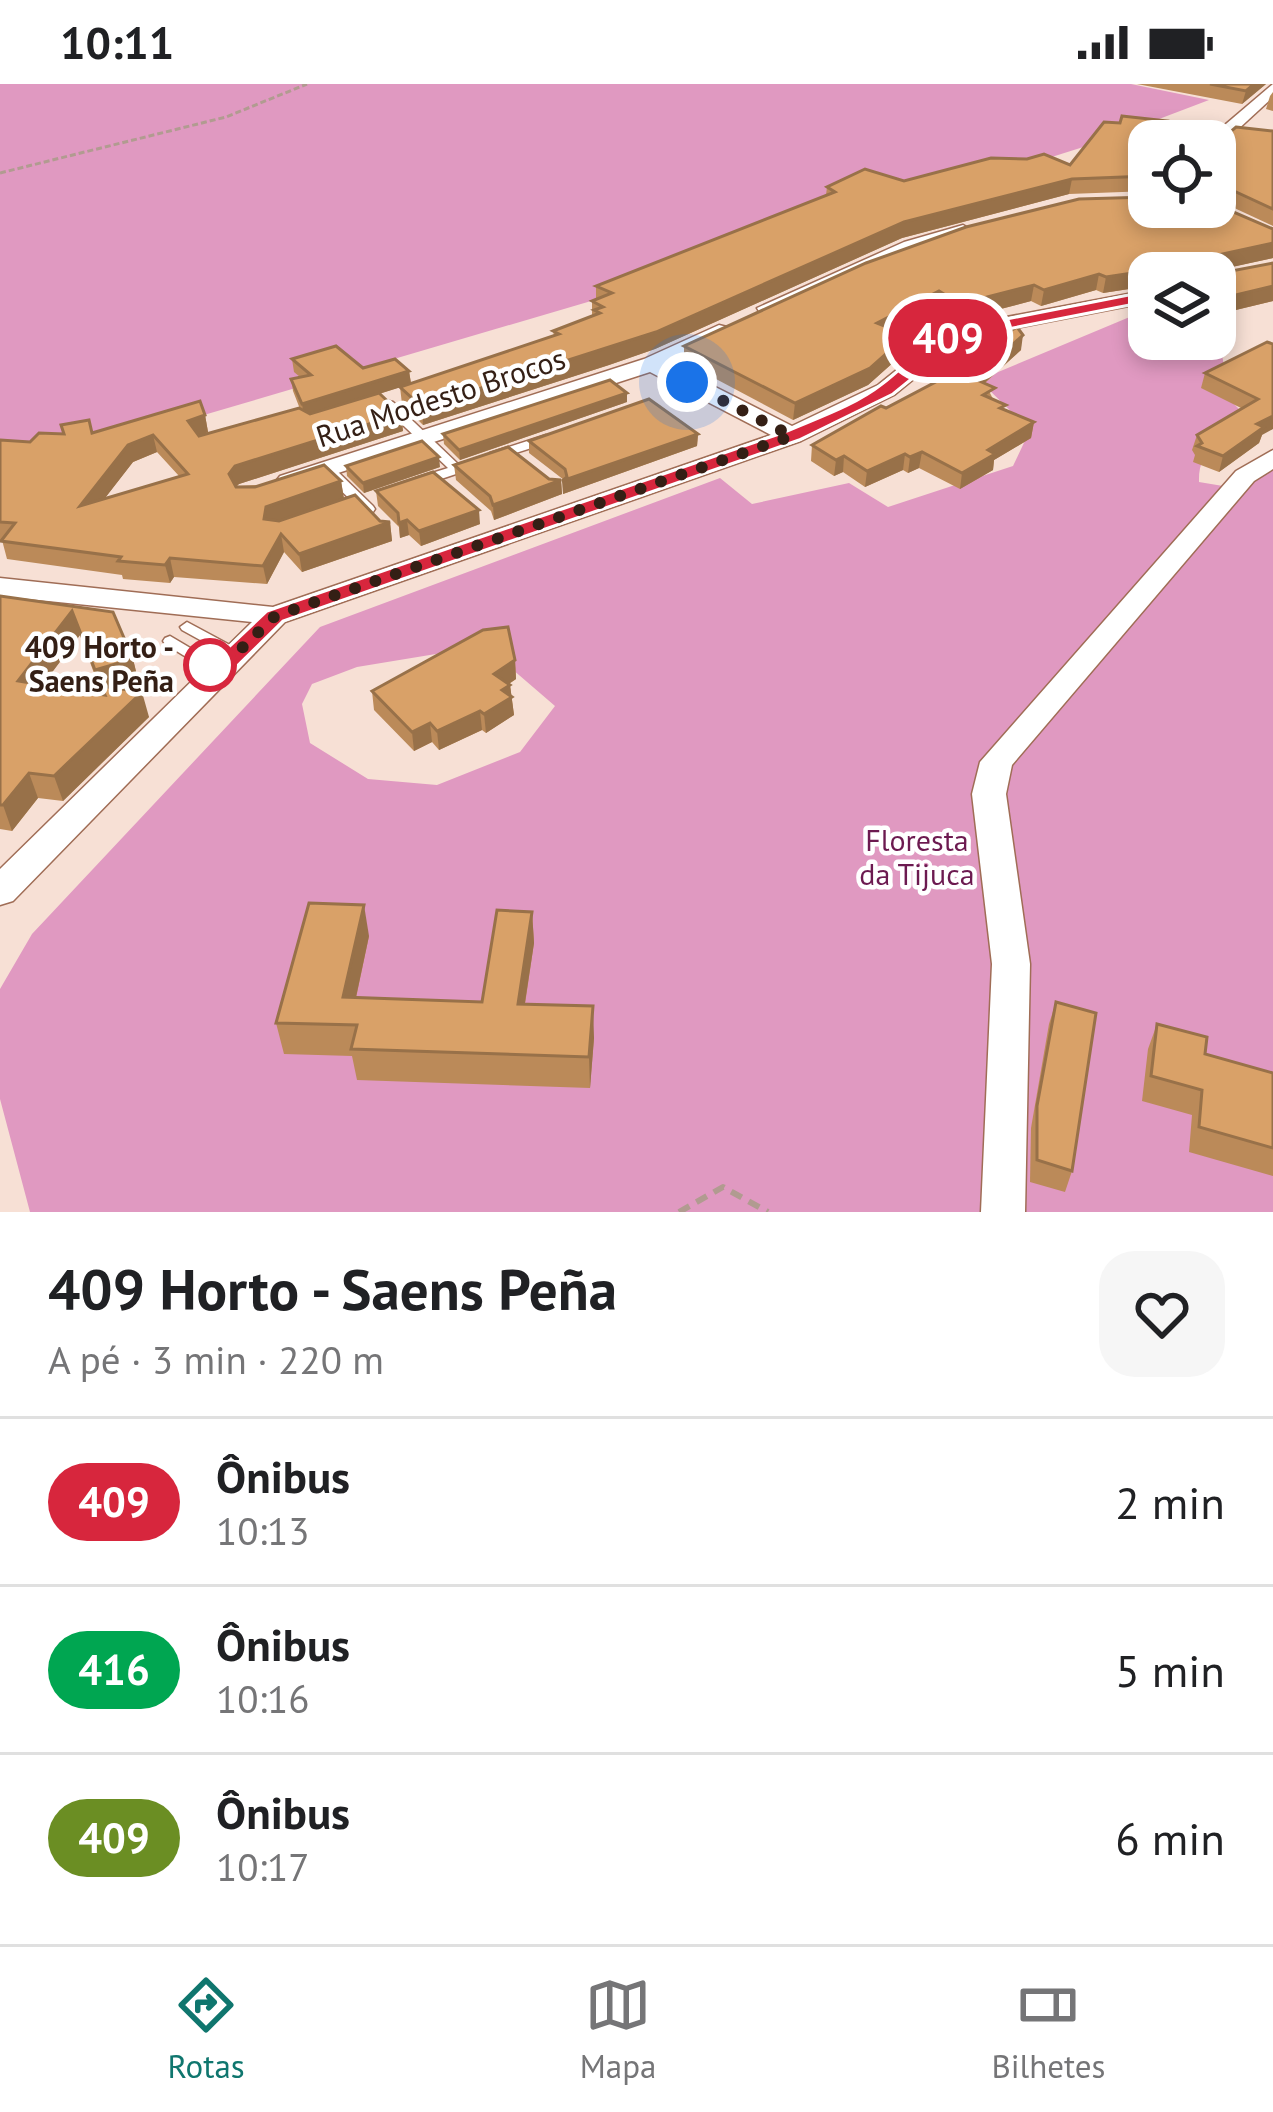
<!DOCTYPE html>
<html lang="pt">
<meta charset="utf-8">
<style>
:root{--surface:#fff;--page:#f6f6f6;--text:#202124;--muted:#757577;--line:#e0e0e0;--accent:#0f766e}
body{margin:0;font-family:"PT Sans",sans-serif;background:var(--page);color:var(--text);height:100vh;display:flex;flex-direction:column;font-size:45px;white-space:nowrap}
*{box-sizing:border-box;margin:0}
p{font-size:39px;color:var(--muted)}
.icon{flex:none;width:66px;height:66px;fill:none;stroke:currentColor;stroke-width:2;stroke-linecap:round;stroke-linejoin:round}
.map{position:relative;height:1128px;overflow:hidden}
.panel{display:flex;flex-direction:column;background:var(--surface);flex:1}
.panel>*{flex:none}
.badge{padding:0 24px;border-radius:39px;font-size:42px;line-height:78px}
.buttons{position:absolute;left:1128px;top:36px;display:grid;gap:24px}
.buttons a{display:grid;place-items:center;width:108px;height:108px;border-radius:24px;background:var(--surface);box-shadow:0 6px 18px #0003;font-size:60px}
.you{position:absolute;width:60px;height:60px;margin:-30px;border:9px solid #fff;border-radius:50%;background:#1a73e8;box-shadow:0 0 0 18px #1a73e833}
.map>.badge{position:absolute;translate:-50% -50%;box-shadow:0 0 0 6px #fff}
.round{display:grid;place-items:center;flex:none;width:126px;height:126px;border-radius:36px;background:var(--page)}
.overview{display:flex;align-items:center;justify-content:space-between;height:204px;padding:0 48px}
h1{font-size:57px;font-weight:600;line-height:90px}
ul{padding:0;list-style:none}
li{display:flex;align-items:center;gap:36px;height:168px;padding:0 48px;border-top:3px solid var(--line)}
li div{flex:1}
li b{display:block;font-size:45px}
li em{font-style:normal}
li .badge{min-width:132px;font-weight:700;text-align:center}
.status{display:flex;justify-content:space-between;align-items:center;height:84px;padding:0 60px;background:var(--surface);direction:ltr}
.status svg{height:33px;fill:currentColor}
.tab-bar{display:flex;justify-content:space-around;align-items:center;height:168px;border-top:3px solid var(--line);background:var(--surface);font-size:33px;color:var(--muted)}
.tab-bar a{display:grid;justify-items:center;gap:6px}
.tab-bar .selected{color:var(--accent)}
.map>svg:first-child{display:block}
</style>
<div class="status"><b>10:11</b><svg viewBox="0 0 49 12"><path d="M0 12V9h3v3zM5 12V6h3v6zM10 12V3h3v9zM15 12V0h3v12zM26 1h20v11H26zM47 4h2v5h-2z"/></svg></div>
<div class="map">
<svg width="1273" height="1128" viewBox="0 0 1273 1128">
<rect width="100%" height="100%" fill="#f7e0d5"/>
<g fill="#e099c1" fill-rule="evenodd">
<path d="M0,0H1131L1209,16L1096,59L659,197L197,333L0,364Z"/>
<path d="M1144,227L1149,228V255L1219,256L1231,317L1250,336C1223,353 1198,363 1199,398L1235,404L1273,386V1128H30L0,1015V905L32,850L320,543L720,394L752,420L849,399L888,423L1013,382L1030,346L979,296ZM454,567L512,585L555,622L520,668L437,701L368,695L310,659L302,620L312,600L357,583Z"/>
</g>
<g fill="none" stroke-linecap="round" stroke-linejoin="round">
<g stroke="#a06d56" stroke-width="3">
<g id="lane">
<path d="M389,317L393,318L458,380L472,376L478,380L477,383L426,400H416L415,397L416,394L448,384L385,324L383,321Z"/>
<path d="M546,351L552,355L550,358L494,376L488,372L490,369Z"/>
<path d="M329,383L334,384L373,422L375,425L373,428H363L324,390L323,387Z"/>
<path d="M187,538L241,567L244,570L236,575L231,573L182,546L180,543Z"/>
<path d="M170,552L224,584L227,587L224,590H214L165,560L163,557L165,554Z"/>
</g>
</g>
<g stroke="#a06d56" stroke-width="3">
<g id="street">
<path d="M1273,0V13L1221,61L1206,57Z"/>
<path d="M963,141L973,147L970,151L918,166L776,229H760L757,224L904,158Z"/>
<path d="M1149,206V218L964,254L894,311L801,357L285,538L13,817L0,821V785L252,538L0,512V494L273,523L771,351L650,288L298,402H280L276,397L280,392L644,275L719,241L727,243V253L670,280L792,342L878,301L949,244Z"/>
<path d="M1273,366V385L1254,397L1012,681L1006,710L1030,880L1025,1128H981L992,880L972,710L980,678L1236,387Z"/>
</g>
</g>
<path stroke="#b19b90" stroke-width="3" stroke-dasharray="6 3" stroke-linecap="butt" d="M0,89L226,33L307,0"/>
<path stroke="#b19b90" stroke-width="6" stroke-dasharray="12 8" stroke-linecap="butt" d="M679,1128L723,1103L768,1128"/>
<use href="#lane" fill="#fff" fill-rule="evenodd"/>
<use href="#street" fill="#fff" fill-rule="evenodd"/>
</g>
<g fill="#bb8a59" fill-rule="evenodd">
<path d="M1137,0H1266L1242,20Z"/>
<path d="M1273,8V27L1266,25L1270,12Z"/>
<path d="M1273,47V142L1217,116L1215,61Z"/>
<path d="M1149,57V107L1069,110L902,154L655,265L609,281L423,341L402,320L400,303L379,310L401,330L403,347L239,400L236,402L341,397L344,415L380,437L390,438L392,457L302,488L284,468L267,500L174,493L170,499L123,495L122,491L7,475L2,456H0V356L30,358L64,350L93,349L205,331L208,348L199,352L300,325L293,307L291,295L300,293L294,288L292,275L363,284L409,287L411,299L554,252L553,247L592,232V217L596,216V202L826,111L827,103L1070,81ZM157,368L179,392L104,415L133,378Z"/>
<path d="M1149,112L1273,145V174L1217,186L1216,190L1273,179V217L1215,231V189H1149V202L1103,209L1096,206L1041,222L1031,217L958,236L936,224L894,246L907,251L905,268L868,301L793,336L684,278V262Z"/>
<path d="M1149,207V232L1138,225L1142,208Z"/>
<path d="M1267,258L1262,351L1259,359L1219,388L1193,378L1195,371L1192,366L1197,351L1241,324L1201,304L1205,289Z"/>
<path d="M1021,266L985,299L993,315L1005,326L1034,338L1031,354L994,376L993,386L960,405L919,384L908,389L903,386L865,403L843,388L834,392L811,377L812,361L935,299L936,290L947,284L942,282L944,267Z"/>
<path d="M627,318L460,376L444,360L443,350Z"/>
<path d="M698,350L697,362L563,410L564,396L529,369V357Z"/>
<path d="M454,381L561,396L562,410L494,436L491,427L456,396Z"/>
<path d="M346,382L440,383L364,409L347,392Z"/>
<path d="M376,407L480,440L421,462L409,451L400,454L399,443L378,422Z"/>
<path d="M0,512L113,528L133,575L139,600L121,605L149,633L63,717L38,714L12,747L0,745ZM80,551L102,611L42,601Z"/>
<path d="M515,576L516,595L509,600L510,601L514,631L486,649L482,646L439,666L432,658L414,667L374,626L372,607Z"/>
<path d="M532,828L534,859L525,920L594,954L590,1004L357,996L352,972L284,970L276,939L369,852L356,914L482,918Z"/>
<path d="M1056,918L1072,1087L1065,1108L1030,1098L1031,1044L1049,940Z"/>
<path d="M1157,940L1205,970L1273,989V1092L1189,1068L1192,1031L1142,1017L1148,965Z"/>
</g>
<g fill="#987149">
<path d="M1254,0H1266L1242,20L1246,7Z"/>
<path d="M1072,95L1069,110L902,154L655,265L609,281L423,341L422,323L904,138Z"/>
<path d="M1221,101L1217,116H1215V102Z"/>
<path d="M1273,159V174L1214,187L1218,171Z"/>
<path d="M1152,186L1151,189H1149L1148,202L1103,209L1106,193Z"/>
<path d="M1099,190L1096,206L1041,222L1044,206Z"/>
<path d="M1034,201L1031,217L958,236L960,220Z"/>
<path d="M1273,202V217L1215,231V216Z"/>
<path d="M939,207L936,224L875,256L877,239Z"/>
<path d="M907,251L905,268L868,301L793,336L795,319Z"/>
<path d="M1023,251L1021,266L972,310L975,295Z"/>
<path d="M409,287L411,300L304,333L302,320Z"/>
<path d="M627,309V318L460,376L459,366Z"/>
<path d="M401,330L403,347L239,400L232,407L229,390L235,382Z"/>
<path d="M205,331L208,348L192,355L188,337Z"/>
<path d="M1273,332V345L1262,351L1259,359L1219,388L1223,372L1257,340Z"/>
<path d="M1034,338L1031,354L994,376L993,386L960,405L962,389L988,366Z"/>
<path d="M698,350L697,362L563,410L562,397Z"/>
<path d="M153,351L157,368L133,378L85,440L80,422L128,361Z"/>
<path d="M922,368L919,384L908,389L910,373Z"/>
<path d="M905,370L903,386L865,403L867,387Z"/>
<path d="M844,372L843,388L834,392L836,376Z"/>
<path d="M439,373L440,383L364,409L363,399Z"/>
<path d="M561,396L562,410L494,436L493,421Z"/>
<path d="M341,397L344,415L267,454L264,435L266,423Z"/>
<path d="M479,426L480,440L421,462L419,447Z"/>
<path d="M407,436L409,451L400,454L399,439Z"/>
<path d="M390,438L392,457L302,488L299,470Z"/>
<path d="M281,450L284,468L267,500L263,482Z"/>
<path d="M170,474L174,493L170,499L165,481Z"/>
<path d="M72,527L80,551L27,622L18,597Z"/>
<path d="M133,575L139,600L102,611L95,586Z"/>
<path d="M515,576L516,595L496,608L494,590Z"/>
<path d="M510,601L514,631L486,649L484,630L502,606Z"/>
<path d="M142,608L149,633L63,717L54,692Z"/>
<path d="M480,627L482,646L439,666L437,647Z"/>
<path d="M430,639L432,658L414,667L412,648Z"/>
<path d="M29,689L38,714L12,747L3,721Z"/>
<path d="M364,821L369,852L350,941L343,913Z"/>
<path d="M532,828L534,859L520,951L518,920Z"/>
<path d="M593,922L594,954L590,1004L589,973Z"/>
</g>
<g fill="#d9a168" stroke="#987149" stroke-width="3" fill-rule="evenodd">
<path d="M1210,0H1254L1246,7Z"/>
<path d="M1122,32L1168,37V57H1149V92L1072,95L904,138L656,248L422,323L400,303L559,250L553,247L600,229L594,226L603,223L592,217L612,209L596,202L835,108L827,103L865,85L904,97L991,74L1027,75L1044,70L1070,81L1104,38L1120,39Z"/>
<path d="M1236,43L1273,47V125L1221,101L1215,102V61Z"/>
<path d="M1149,113V123H1215V120L1273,145V159L1218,171L1216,190L1273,179V202L1215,216V189H1156L1152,186L1106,193L1099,190L1044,206L1034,201L960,220L939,207L877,239L907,251L870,284L795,319L684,262L866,179L966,143L1079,115Z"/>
<path d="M1017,243L1023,251L975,295L995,304L983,311L1006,321L1000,324L1034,338L988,366L995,370L962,389L922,368L910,373L905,370L867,387L844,372L836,376L812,361L881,322L886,324L945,293L936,290L964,274L944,267L961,249L992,258Z"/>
<path d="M1267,258L1273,260V332L1257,340L1264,343L1223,372L1197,362L1202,359L1197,351L1258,315L1205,289Z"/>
<path d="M336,262L363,284L395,275L409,287L302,320L291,295L311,291L292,275Z"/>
<path d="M610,296L627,309L459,366L443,350Z"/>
<path d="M379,309L401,330L235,382L229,390L236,403H255L324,381L341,397L266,423L264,435L279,437L355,411L380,437L390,438L299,470L281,450L263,482L170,474L165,481L118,477L121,473L1,457L15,439L0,438V356L30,358L39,349L64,350L61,341L89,336L92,349L200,317L205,331L188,337L199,352L299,324L310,330ZM153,351L188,390L80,422L128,361Z"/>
<path d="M649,315L698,350L562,397L567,393L565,385L529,357Z"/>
<path d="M422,357L439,373L363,399L346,382Z"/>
<path d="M508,363L549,395L561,396L493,421L490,412L454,381Z"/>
<path d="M433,388L479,426L419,447L407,436L399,439L398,429L376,407Z"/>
<path d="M0,512L113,528L133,575L95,586L72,527L18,597L105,611L101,602L142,608L54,692L29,689L3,721H0Z"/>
<path d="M508,543L515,576L494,590L510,601L502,606L512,613L484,630L480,627L437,647L430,639L412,648L372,607L483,546Z"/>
<path d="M309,819L364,821L343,913L482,918L497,826L532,828L518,920L593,922L589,973L351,965L357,941L276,939Z"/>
<path d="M1056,918L1096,929L1072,1087L1037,1076V1022Z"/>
<path d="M1157,940L1207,953L1205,970L1273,989V1064L1199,1043L1202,1006L1151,992Z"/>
</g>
<path fill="#d7263d" stroke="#fff" stroke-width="3" d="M1149,207L1155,209V216L962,254L893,310L799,356L283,537L227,592H210L198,581L201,576L216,575L267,527L785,348C817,334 854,322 882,300C906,282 924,259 951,246Z"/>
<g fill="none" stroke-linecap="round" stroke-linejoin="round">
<path stroke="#341f15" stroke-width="12" stroke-dasharray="0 21.6" d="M210,581L219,586L275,532L792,352L687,298"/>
</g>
<circle fill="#fff" stroke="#d7263d" stroke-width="6" cx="210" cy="581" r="24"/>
<g text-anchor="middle" stroke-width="9" stroke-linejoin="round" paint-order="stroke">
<g font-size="30" fill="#341f15" stroke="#fff">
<text transform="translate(441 314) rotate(-18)" y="10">Rua Modesto Brocos</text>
</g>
<g font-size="30" font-weight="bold" fill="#341f15" stroke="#fff" text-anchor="end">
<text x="174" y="574">409 Horto -<tspan x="174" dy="34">Saens Peña</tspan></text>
</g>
<g font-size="30" fill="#6c1a50" stroke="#fff">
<text x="917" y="767">Floresta<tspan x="917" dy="34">da Tijuca</tspan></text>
</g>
</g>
</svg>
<div class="buttons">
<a><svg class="icon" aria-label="locate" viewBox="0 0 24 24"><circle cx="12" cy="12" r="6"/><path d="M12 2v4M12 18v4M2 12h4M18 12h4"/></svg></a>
<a><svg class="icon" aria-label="layers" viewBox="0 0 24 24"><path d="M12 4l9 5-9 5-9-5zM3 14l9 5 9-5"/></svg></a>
</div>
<div class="you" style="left:687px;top:298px"></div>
<b class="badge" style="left:948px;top:254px;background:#d7263d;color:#fff">409</b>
</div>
<section class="panel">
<div class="overview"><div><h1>409 Horto - Saens Peña</h1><p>A pé · 3 min · 220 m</p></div><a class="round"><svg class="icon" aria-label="heart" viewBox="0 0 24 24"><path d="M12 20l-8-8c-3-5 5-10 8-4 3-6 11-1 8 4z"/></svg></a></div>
<ul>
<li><span class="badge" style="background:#d7263d;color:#fff">409</span><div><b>Ônibus</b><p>10:13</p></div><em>2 min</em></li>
<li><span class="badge" style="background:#00a651;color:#fff">416</span><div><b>Ônibus</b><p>10:16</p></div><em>5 min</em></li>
<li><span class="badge" style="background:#6b8e23;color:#fff">409</span><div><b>Ônibus</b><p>10:17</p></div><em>6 min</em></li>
</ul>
</section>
<nav class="tab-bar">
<a class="selected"><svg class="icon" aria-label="directions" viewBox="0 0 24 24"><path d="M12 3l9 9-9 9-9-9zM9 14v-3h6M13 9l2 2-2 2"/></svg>Rotas</a>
<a><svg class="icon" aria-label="map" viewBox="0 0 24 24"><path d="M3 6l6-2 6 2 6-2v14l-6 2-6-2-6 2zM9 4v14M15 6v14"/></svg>Mapa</a>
<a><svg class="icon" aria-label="tickets" viewBox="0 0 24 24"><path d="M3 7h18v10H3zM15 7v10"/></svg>Bilhetes</a>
</nav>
